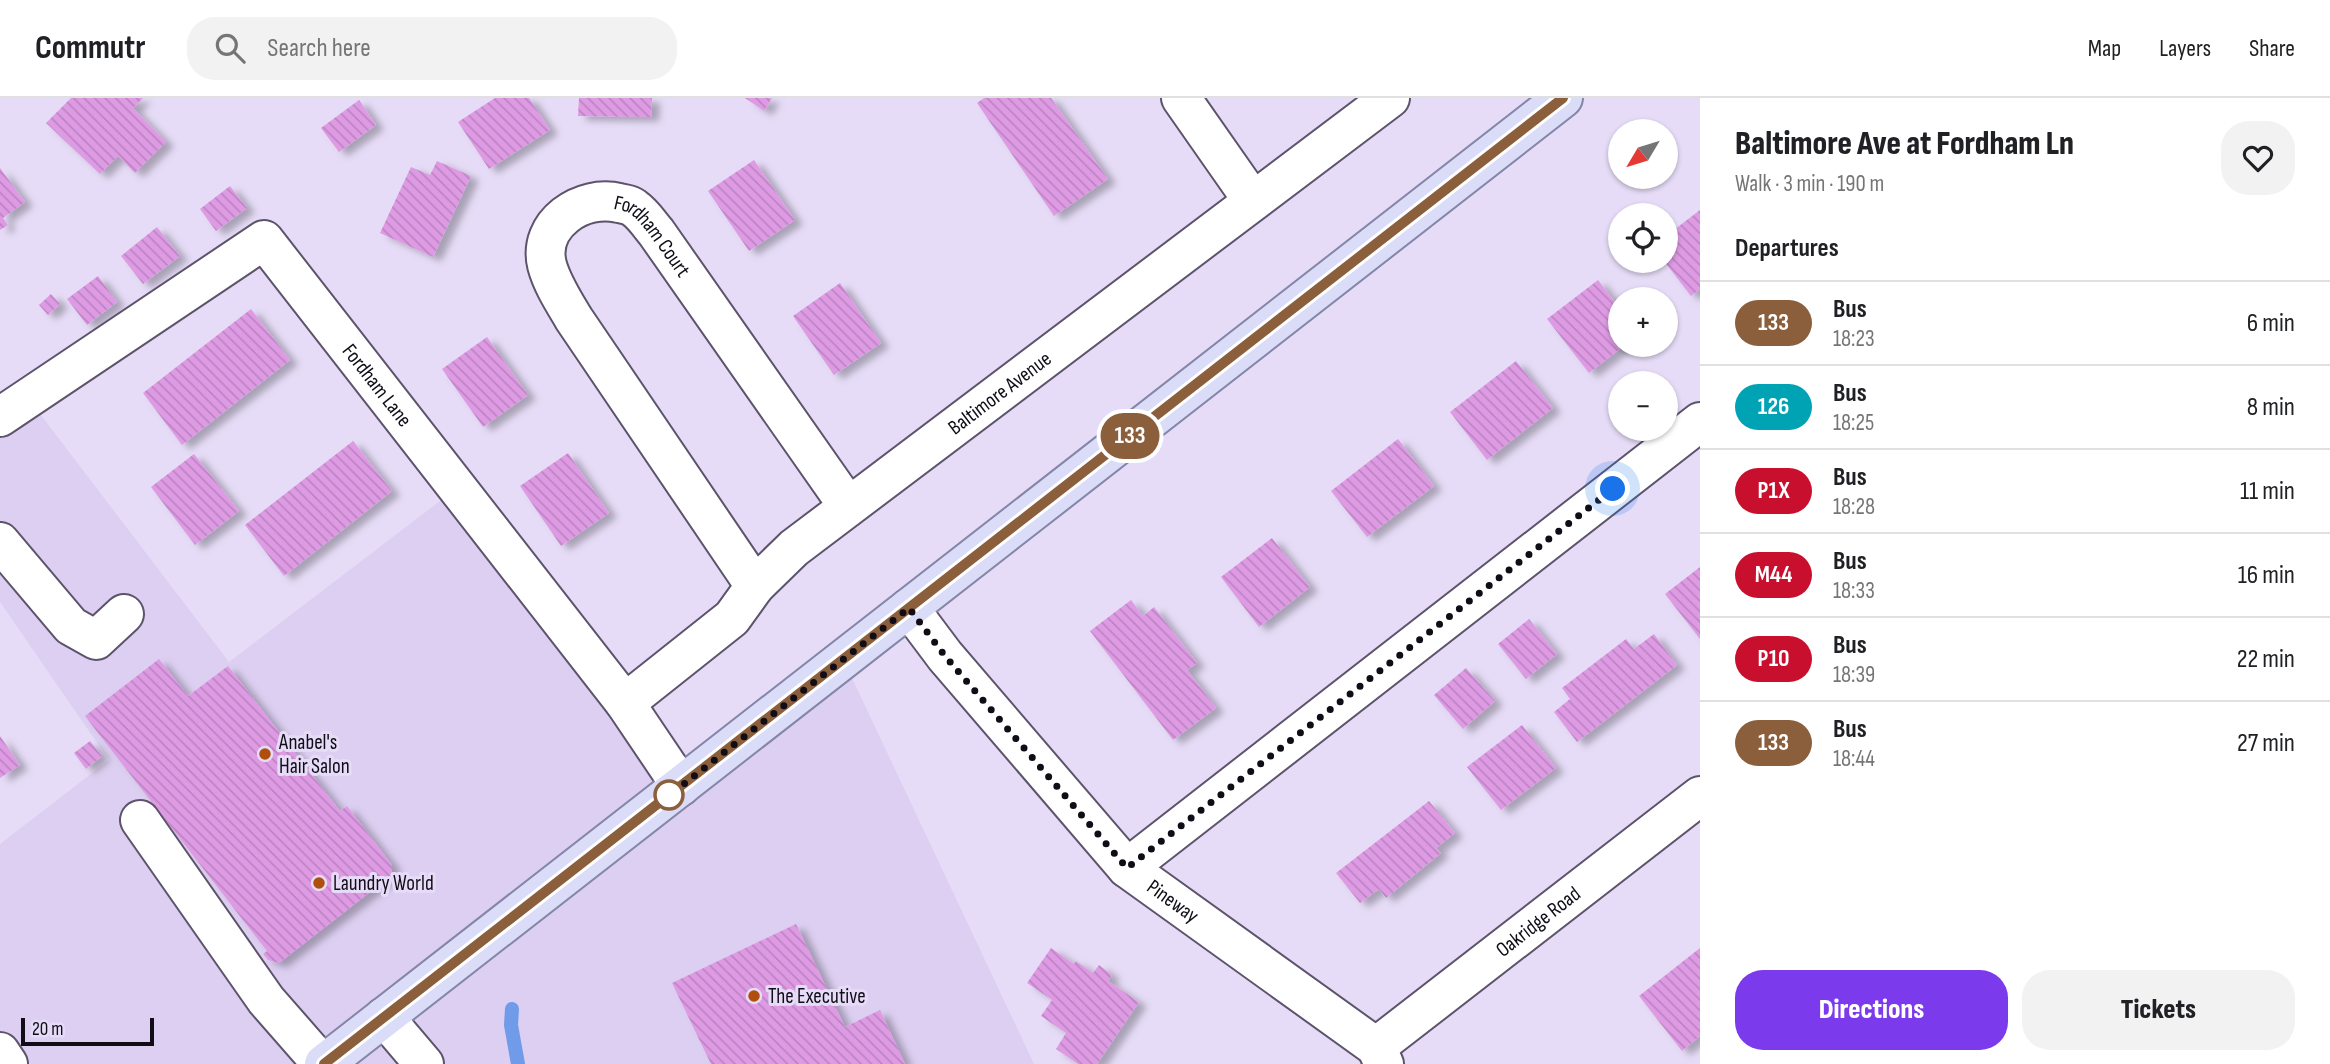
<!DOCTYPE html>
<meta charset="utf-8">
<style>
:root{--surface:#fff;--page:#f2f2f2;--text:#202124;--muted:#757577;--line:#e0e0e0;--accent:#7c3aed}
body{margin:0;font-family:"Sofia Sans Condensed",sans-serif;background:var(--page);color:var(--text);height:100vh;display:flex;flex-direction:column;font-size:26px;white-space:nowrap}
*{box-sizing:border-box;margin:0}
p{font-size:23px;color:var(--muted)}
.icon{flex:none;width:38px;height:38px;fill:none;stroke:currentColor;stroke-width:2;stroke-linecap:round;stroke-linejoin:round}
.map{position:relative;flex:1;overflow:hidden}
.side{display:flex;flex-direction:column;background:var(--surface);width:630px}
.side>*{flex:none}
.badge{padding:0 14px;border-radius:23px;font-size:24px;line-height:46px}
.needle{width:46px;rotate:232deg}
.fabs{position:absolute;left:1608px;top:21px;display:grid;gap:14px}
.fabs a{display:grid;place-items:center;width:70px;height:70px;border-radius:50%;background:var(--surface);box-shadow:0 2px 5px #0004;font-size:35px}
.scale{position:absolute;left:21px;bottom:18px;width:133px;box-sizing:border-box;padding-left:7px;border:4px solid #110d17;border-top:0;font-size:19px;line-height:24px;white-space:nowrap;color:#110d17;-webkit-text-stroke:5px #e6dcf7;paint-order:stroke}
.you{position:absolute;width:35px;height:35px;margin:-18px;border:5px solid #fff;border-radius:50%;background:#1a73e8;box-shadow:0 0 0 10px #1a73e833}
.map>.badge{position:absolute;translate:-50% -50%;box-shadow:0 0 0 4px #fff}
h2{padding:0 35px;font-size:26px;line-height:63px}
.round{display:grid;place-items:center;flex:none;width:74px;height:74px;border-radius:28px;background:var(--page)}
.head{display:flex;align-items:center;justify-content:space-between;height:119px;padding:0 35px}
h1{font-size:33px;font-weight:800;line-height:52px}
.cta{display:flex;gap:14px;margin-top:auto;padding:14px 35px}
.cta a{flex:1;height:80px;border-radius:28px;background:var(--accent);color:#fff;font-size:28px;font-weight:800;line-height:80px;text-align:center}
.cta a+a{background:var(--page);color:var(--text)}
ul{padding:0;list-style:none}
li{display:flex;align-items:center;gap:21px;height:84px;padding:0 35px;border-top:2px solid var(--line)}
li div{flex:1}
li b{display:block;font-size:26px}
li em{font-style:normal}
li .badge{min-width:77px;font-weight:700;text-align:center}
header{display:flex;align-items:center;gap:42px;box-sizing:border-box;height:98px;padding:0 35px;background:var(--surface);border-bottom:2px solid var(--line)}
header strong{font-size:33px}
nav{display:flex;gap:38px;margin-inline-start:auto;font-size:24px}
.search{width:490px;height:63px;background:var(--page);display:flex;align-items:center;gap:18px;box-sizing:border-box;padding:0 24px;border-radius:28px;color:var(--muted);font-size:26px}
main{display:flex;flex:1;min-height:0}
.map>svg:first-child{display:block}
</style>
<header>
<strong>Commutr</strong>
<div class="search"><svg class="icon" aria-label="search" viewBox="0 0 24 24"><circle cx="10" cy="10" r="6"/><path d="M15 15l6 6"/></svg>Search here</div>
<nav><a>Map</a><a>Layers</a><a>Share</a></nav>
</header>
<main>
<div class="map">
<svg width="1700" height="966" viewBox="0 0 1700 966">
<defs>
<pattern id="building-back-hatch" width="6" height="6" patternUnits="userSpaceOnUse" patternTransform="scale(1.75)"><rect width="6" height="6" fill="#de9be4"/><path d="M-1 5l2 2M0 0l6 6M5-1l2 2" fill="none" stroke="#bd84c3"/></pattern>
<filter id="shadow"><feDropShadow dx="8" dy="4.5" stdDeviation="3.5" flood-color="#0004"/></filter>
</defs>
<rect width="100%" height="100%" fill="#e6dcf7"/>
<path fill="#dccff1" d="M31,304L229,564L457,390L681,688L851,578L1034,966H0V746L109,662L0,504V326Z"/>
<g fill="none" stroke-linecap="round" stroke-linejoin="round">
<path stroke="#709be9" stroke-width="14" d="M512,911L511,927L518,966"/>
</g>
<g fill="url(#building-back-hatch)" filter="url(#shadow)">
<path d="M71,0H143L133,10L166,44L135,75L118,58L100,76L46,25Z"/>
<path d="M495,0H529L550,32L489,71L458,24Z"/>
<path d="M579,0H652L651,19L578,18Z"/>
<path d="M745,0H772L764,13Z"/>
<path d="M984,0H1051L1108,81L1054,118L977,5Z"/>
<path d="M359,2L376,27L339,54L321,30Z"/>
<path d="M754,62L795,122L749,153L708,93Z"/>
<path d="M437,63L471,78L433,159L380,135L411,69L430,77Z"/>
<path d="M0,70L25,104L3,120L8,127L0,132Z"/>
<path d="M230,88L247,110L216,133L200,111Z"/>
<path d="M1700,112V191L1691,198L1664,163H1666V138Z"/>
<path d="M157,129L180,158L143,186L121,158Z"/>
<path d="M98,178L117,204L87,227L67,201Z"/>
<path d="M1598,182L1620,211V247H1625L1589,275L1547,221Z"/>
<path d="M840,185L881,245L834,277L793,218Z"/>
<path d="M51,196L60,206L48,217L39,207Z"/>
<path d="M251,211L290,262L182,347L143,295Z"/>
<path d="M487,239L528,297L483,329L442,271Z"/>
<path d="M1516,263L1553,310L1487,362L1450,314Z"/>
<path d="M1398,341L1434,388L1367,439L1331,393Z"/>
<path d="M353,343L392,393L284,478L245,427Z"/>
<path d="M568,355L609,415L561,448L520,388Z"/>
<path d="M194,356L239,413L195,447L151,389Z"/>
<path d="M1272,440L1310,489L1259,529L1221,479Z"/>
<path d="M1700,469V541L1665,496Z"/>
<path d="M1131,502L1143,518L1154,509L1197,565L1187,572L1216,610L1173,642L1090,533Z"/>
<path d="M1529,521L1557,556L1526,581L1498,546Z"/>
<path d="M1654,536L1677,567L1577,644L1554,614L1570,601L1562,590L1626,541L1634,551Z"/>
<path d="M159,561L188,598L228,568L340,713L347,708L392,767V775L388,780L279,865L268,862L263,856L267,853L85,618Z"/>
<path d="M1466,570L1495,603L1463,631L1434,597Z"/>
<path d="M1522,627L1556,670L1501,712L1467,669Z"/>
<path d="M0,638L20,667L0,680Z"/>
<path d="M90,643L102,658L86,671L74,655Z"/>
<path d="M1429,703L1455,735L1436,750L1441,755L1386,800L1379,791L1360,805L1336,775Z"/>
<path d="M796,826L845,929L880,912L905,966H711L672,885Z"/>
<path d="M1051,850L1074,866L1076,863L1093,875L1099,867L1112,877L1108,883L1139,904L1097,966H1078L1056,951L1066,935L1041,918L1052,902L1027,885Z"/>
<path d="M1700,850V938L1682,953L1639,898Z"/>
</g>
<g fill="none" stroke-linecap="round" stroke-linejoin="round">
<g stroke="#5d536b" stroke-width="42">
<g id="minor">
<path d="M1181,0L1253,103"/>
<path id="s1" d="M0,319L264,142L625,605L681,688"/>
<path d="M0,444L71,528L96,542L124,516"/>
<path id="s2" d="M755,488L574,221C564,204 552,186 547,167C537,126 582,96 619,105C624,106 631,107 634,110C643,116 650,127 656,134L848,408"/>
<path id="s3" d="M909,510L945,558L1127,770L1376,949L1384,966"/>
<path id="s4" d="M625,605L732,520L755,488L794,450L1390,0"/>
<path d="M140,722L266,902L322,966"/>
<path d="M1127,770L1700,324"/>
<path d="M384,919L424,966"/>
<path id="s5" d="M1376,949L1700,698"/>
<path d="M0,954L8,966"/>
</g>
</g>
<g stroke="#8485a7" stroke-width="42">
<path id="major" d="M324,966L1563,0"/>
</g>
<use href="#minor" stroke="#fff" stroke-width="38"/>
<use href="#major" stroke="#dadcf8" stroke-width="38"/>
</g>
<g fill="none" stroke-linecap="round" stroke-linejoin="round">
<g stroke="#fff" stroke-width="16">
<path id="line" d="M324,966L1563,0"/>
</g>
<use href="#line" stroke="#8b5e3c" stroke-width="10"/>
<path stroke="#110d17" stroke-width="7" stroke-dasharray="0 12.6" d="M669,697L662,703L909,510L945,558L1127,770L1613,391"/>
</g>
<g fill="#af4e0d" stroke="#e6dcf7" stroke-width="2.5">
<circle cx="265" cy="656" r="7"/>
<circle cx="319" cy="785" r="7"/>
<circle cx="754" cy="898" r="7"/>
</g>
<circle fill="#fff" stroke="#8b5e3c" stroke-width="3.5" cx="669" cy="697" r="14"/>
<g text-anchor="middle" stroke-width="6" stroke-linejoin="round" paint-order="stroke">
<g font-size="21" fill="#110d17" stroke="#e6dcf7">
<text dy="7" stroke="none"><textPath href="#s2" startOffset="544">Fordham Court</textPath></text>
<text dy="7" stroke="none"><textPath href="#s1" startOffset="502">Fordham Lane</textPath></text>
<text dy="7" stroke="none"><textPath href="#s4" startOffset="488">Baltimore Avenue</textPath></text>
<text dy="7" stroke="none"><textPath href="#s3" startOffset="396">Pineway</textPath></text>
<text dy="7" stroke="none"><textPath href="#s5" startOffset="205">Oakridge Road</textPath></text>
</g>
<g font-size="21" fill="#110d17" stroke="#e6dcf7" text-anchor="start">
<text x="279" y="651">Anabel's<tspan x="279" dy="24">Hair Salon</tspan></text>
<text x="333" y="792">Laundry World</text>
<text x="768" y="905">The Executive</text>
</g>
</g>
</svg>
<div class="fabs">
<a><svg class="needle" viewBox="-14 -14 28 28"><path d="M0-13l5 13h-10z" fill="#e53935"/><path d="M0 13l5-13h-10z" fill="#757577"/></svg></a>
<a><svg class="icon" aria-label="locate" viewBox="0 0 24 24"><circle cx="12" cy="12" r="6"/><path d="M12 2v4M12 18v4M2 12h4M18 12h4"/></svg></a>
<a>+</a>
<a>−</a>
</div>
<div class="scale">20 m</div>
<div class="you" style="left:1613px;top:391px"></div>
<b class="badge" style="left:1130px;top:338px;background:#8b5e3c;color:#fff">133</b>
</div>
<section class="side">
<div class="head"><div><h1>Baltimore Ave at Fordham Ln</h1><p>Walk · 3 min · 190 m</p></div><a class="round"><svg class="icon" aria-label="heart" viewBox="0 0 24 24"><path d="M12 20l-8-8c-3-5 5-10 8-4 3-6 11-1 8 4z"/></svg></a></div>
<h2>Departures</h2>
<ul>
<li><span class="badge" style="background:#8b5e3c;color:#fff">133</span><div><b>Bus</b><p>18:23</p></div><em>6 min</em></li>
<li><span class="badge" style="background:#00a3b4;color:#fff">126</span><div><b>Bus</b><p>18:25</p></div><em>8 min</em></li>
<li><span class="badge" style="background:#c8102e;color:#fff">P1X</span><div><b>Bus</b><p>18:28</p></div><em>11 min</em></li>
<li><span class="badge" style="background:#c8102e;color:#fff">M44</span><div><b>Bus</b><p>18:33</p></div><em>16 min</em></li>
<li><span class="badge" style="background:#c8102e;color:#fff">P10</span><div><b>Bus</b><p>18:39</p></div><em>22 min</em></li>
<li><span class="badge" style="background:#8b5e3c;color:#fff">133</span><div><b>Bus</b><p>18:44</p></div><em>27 min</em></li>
</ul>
<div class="cta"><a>Directions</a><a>Tickets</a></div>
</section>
</main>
